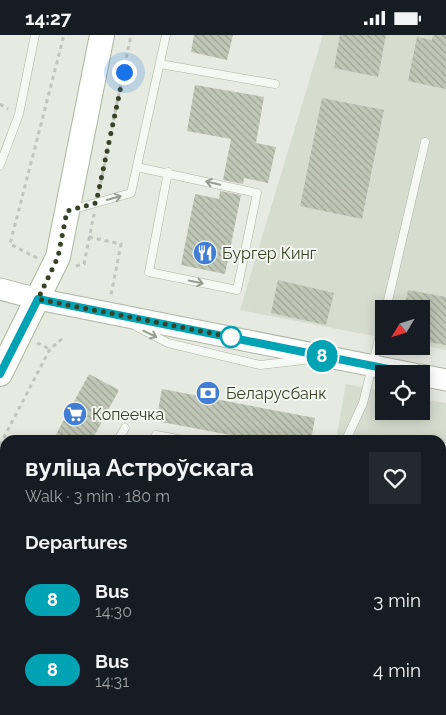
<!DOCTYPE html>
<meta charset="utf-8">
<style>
:root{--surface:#171b24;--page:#242831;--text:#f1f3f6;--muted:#9ea1a6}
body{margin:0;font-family:Raleway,sans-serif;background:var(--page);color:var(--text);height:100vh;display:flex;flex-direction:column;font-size:19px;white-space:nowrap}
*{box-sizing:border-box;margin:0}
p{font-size:16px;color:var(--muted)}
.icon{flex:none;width:28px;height:28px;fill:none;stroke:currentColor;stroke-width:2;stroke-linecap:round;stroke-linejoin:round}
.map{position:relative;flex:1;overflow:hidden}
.side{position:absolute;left:0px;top:400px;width:446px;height:280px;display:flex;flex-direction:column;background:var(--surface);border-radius:15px 15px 0 0;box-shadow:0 2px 12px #0003}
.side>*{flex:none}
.badge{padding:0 10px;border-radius:16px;font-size:18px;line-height:32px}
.needle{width:32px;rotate:232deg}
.fabs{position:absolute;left:375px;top:265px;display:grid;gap:10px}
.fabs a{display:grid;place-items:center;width:55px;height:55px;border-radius:0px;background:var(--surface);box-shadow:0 2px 12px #0003;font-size:25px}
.you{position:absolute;width:25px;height:25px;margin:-12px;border:4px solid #fff;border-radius:50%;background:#1a73e8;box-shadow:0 0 0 8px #1a73e833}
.map>.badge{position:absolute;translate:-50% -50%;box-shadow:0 0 0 2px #fff}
h2{padding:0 25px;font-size:19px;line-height:45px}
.round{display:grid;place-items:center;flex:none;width:52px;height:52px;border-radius:0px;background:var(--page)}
.summary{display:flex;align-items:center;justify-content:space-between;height:85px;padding:0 25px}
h1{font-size:24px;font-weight:700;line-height:38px}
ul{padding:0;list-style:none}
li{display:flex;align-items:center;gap:15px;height:70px;padding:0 25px}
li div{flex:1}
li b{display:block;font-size:19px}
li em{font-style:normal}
li .badge{min-width:55px;font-weight:700;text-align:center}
.status{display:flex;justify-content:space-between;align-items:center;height:35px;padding:0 25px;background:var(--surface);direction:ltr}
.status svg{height:14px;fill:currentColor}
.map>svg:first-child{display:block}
</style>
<div class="status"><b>14:27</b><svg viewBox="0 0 49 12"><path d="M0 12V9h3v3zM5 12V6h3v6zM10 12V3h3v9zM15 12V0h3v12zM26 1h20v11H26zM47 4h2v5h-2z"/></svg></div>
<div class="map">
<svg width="446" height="680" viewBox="0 0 446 680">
<defs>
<pattern id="building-back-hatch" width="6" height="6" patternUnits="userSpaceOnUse" patternTransform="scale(1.25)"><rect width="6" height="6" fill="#c1c7b7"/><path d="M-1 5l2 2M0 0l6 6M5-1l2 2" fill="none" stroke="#9ea395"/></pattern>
</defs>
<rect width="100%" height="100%" fill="#e6eae0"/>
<g fill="#d6dcce">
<path d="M323,0H446V315L421,310V274H384V303L240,275Z"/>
<path d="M346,349L384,356V376H421V364L446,368V680H34L36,675H441V405H336Z"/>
</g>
<g fill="url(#building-back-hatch)">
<path d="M194,0H233L227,25L191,17Z"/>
<path d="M340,0H386L378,42L334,33Z"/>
<path d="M433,0H446V54L408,46L417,2L432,5Z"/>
<path d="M195,50L264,62L256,108L276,112L268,148L244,143L243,149L223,145L231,104L187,96Z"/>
<path d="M322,63L384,75L362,184L300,171Z"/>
<path d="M220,156L241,160L225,239L181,230L195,159L219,164Z"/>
<path d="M278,245L334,258L326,290L271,278Z"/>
<path d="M408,255L446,262V310L421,306V274H404Z"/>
<path d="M89,339L119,355L92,405H53Z"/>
<path d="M162,354L315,383L311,405H257L156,386Z"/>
</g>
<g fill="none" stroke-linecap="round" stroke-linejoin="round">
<g stroke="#aeb4a5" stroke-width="9">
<g id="service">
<path d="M160,29L275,49"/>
<path d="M0,130L19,79L35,0"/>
<path d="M137,132L257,158L237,255L149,237L168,137"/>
<path d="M71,175L131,158L166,0"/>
<path d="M386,274L425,107"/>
<path d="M137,292L168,308L260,330L304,325"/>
<path d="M156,400L183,405"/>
<path d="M118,405L125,393"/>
<path d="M346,405L363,368L384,283"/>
<path d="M0,524L5,527"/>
<path d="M0,618L5,608"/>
<path d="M441,667L446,665"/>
<path d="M55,675V680"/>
<path d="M325,675L330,680"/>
<path d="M277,680L280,675"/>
<path d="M381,680L382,675"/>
<path d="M437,680V675"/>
</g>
</g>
<g stroke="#aeb4a5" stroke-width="23">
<g id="secondary">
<path d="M0,254L38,264L414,339"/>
<path d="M421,340L446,345"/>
</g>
</g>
<g stroke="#aeb69f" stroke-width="26">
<path id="primary" d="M0,339L58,222L102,0"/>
</g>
<g stroke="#c1c5ba" stroke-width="3" stroke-dasharray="4 4" stroke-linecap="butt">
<path d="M0,69L8,74"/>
<path d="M99,156L131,0"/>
<path d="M89,202L121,209L111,260"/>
<path d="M37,223L10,209L64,0"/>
<path d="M76,231L84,229L94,179"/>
<path d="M37,308L50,314"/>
<path d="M0,410L50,314L63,303"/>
</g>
<use href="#service" stroke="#f6f8f3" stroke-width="8"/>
<use href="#secondary" stroke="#fff" stroke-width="21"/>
<use href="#primary" stroke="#fff" stroke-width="24"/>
</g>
<defs><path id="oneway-shaft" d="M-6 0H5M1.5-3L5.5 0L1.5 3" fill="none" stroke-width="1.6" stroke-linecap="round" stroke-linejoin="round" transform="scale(1.25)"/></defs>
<g stroke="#979d8e">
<use href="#oneway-shaft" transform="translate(213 148) rotate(-167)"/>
<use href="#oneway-shaft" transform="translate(114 163) rotate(-16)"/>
<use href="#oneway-shaft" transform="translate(196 247) rotate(11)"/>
<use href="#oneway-shaft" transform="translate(150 299) rotate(26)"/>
</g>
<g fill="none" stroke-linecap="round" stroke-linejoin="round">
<g stroke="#fff" stroke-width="11">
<path id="line" d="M0,339L38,264L413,339"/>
</g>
<use href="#line" stroke="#00a3b4" stroke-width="8"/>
<path stroke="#384228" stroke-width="5" stroke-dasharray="0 9" d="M124,37L96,168L67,176L58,222L38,264L236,303L231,302"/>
</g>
<defs>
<g id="restaurant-disc" transform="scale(1.25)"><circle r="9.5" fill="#407dd4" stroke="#f5f7f0"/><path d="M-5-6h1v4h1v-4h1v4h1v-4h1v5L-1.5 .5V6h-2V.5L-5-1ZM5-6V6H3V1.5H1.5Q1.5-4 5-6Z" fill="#fff"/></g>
<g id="bank-disc" transform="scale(1.25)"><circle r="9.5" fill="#407dd4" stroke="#f5f7f0"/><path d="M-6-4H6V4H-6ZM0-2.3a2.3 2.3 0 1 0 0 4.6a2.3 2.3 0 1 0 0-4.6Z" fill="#fff"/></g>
<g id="supermarket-disc" transform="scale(1.25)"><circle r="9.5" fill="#407dd4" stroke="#f5f7f0"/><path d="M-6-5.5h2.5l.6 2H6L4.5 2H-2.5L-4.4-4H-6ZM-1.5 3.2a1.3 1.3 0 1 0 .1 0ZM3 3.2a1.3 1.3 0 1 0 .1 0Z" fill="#fff"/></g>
</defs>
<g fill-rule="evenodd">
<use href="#restaurant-disc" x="205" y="218"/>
<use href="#bank-disc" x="208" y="358"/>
<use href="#supermarket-disc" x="75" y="379"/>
</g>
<circle fill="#fff" stroke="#00a3b4" stroke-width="2.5" cx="231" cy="302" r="10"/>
<g text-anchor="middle" stroke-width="4" stroke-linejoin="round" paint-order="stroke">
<g font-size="16" fill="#384228" stroke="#f5f7f0" text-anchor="start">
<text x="222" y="224">Бургер Кинг</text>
<text x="226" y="364">Беларусбанк</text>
<text x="92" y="385">Копеечка</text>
</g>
</g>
</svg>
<div class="fabs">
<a><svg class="needle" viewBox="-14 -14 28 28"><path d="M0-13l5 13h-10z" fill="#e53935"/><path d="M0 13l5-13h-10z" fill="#9ea1a6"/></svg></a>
<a><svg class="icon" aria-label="locate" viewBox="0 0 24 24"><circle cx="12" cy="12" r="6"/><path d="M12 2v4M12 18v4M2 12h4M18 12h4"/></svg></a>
</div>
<div class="you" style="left:124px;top:37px"></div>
<b class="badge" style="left:322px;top:321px;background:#00a3b4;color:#fff">8</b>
<section class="side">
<div class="summary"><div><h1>вуліца Астроўскага</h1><p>Walk · 3 min · 180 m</p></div><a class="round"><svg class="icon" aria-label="heart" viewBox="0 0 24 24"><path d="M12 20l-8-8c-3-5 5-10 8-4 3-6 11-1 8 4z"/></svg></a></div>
<h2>Departures</h2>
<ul>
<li><span class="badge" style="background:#00a3b4;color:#fff">8</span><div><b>Bus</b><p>14:30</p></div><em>3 min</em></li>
<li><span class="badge" style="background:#00a3b4;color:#fff">8</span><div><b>Bus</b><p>14:31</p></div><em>4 min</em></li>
</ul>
</section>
</div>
